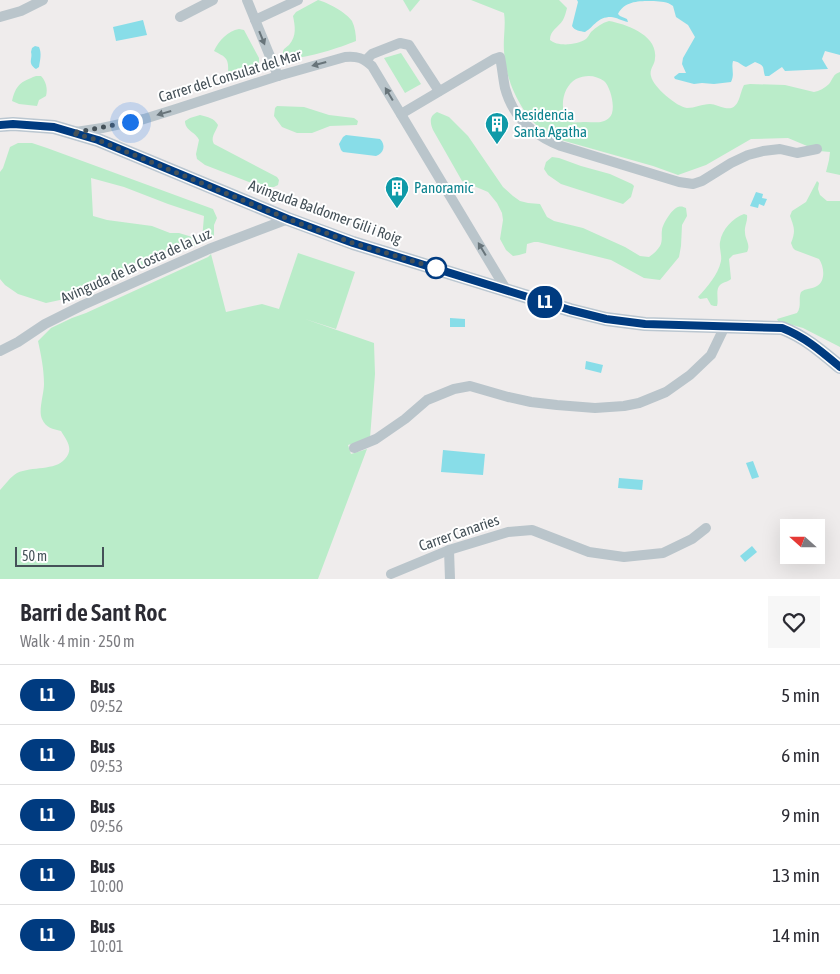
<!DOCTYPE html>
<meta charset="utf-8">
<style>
:root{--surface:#fff;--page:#f7f7f7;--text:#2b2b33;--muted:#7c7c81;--line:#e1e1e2}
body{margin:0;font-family:"Asap Condensed",sans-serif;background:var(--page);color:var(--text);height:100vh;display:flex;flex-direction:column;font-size:19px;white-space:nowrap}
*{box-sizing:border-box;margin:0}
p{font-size:16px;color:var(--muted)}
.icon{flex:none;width:28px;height:28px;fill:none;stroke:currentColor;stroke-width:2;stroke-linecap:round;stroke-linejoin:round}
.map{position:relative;height:579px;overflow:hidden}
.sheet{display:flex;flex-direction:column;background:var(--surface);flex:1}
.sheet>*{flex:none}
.badge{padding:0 10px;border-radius:16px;font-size:18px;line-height:32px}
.needle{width:32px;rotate:291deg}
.controls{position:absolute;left:780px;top:519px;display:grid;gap:10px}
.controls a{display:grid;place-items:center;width:45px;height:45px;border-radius:0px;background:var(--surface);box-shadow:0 5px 20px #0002;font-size:25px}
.scale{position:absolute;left:15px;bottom:12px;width:89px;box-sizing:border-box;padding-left:5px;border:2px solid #455158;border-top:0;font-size:14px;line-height:18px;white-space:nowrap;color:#455158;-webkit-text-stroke:4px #fff;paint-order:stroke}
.you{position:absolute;width:25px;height:25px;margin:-12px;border:4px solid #fff;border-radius:50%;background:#1a73e8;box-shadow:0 0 0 8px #1a73e833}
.map>.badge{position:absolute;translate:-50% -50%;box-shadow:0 0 0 2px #fff}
.round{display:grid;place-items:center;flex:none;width:52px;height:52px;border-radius:0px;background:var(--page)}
.headline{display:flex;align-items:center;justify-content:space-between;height:85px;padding:0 20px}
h1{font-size:24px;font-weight:600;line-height:38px}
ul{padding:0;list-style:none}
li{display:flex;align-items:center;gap:15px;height:60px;padding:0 20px;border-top:1px solid var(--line)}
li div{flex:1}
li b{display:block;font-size:19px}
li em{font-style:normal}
li .badge{min-width:55px;font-weight:700;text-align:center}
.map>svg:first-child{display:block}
</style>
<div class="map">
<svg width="840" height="579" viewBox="0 0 840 579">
<rect width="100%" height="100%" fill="#efecec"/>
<g fill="#baecc9" fill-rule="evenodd">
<path d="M318,0C327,2 347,13 352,21C355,27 356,35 356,41C339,48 303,60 285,58L283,55V51C284,48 287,47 289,45C297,36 295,26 293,16L296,12Z"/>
<path d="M403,0H420L410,12Z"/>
<path d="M471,0H559L567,8C566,12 565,16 563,20C558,28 550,30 550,40C558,47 577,45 586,39C588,37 589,35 591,32C596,27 602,23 609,21C626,24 658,35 655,58C655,65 649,69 651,76C653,87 677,107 687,108C695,108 702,104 710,104C715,104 720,107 725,108C740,111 739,94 744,85L750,84L785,85L814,92C819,91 825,88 829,84C833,79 833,74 840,72V175L826,172L829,160L830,152L819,151L788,138L751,139L706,165L678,175L653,166L561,140C557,138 551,136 547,134C522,117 505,81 504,51C503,38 506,25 504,13ZM589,76C594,76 600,78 604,81C611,87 617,112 609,118C602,124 594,122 586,122C580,122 575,123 570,122C558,111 562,87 576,79C580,77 585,76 589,76Z"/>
<path d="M239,29L244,30L259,58V63L256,69L232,73L228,72C229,57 225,57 214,51C219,40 228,31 239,29Z"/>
<path d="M401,53L421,84L405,93L384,58Z"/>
<path d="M36,76H41C46,81 48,89 46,96L39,100L37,106L19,104L12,101C16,85 20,82 36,76Z"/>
<path d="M277,106L304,107L329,115L354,118L358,121L357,125L330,126L312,133H297L282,127L274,116L275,108Z"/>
<path d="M437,112L449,117L468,136L503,187L513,196L520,201L528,203L540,204L547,217L554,221L583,228L625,247L640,256L649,257C653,254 657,251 660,246C663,240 661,235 662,230C663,223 672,209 678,207C682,206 683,207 686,208L687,216L682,225L681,246L679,257L660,280L644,278L611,260L538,242H534L527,244L526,253L519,255L513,256L506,250L500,239L503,220L502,213L497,203L488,192L462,181L433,130C430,123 429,116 437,112Z"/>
<path d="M200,115C208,117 214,118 218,125C216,132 210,137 214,144L277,177L279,180L278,185L274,187H262L205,165L197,159L196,154L199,140C196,132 185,131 185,121L190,118Z"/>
<path d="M18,143H32L47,148L213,209L217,218L214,225V238L203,243L113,276L60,300L46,303L18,294L5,285L0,279V172L3,168L10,147ZM91,178L124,187L168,204L204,216L202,240L179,233H170L152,226L107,220L93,216Z"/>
<path d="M552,157L559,158L581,166L610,174L632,184L634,186L631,197L623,204L561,184L548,175L544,169L546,162Z"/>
<path d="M817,181L819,183L818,189L820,195L827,201H840V347L803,328L778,321L777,319L797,313C802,306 798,299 801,292C806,288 812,289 817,286C826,281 824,266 819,259L795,250L793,248L791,243C796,231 794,227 790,216L792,211L806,202Z"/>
<path d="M744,214L747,215C748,221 744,227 745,232C745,240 751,244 747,252L733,255L729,259L731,279C728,282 723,282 720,285C715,290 719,299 717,306H714L711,305L707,298L700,299L698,297C707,287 718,275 721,261C722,255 719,248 720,242C722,229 733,218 744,214Z"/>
<path d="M298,253L355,272L336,329L305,319L374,343L375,374L370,438L348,445L351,454L367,449L318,579H0V490C5,485 10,477 17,473C32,466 55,471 65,459C74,449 67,441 61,431C53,429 46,428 42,419C38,411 44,394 44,384C44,369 41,355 38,341L51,328L72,318L86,313L208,257L211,254L226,312L262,304L279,309Z"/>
</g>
<g fill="#88dde8">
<path d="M577,0H840V55L825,51L822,59L828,69L785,71L782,67L779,69L769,76H765C762,67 766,66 755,62L746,67C741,65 738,61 733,61C731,69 735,74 731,82L714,84L702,83L694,84L675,79L674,77L679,73H686L682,64L683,58L695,37L688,25L676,17L673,6C667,1 661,2 654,1C641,1 625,0 618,14L620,16L627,19L628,22C622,21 616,17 611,17C597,17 595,26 585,32C580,31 575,31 572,26L578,2Z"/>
<path d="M143,20L147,35L116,41L113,27Z"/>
<path d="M35,46L39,47C42,54 40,60 39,67L36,69C27,63 33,59 31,52L32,48Z"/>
<path d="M346,135L380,139C386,145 384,153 376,156L343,152L341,150L339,144L343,137Z"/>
<path d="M756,192L763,194L762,198L767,199L764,206L759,204L758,208L750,206Z"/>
<path d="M450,318L465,319V327H450Z"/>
<path d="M586,361L603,365L601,373L585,369Z"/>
<path d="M443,450L485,454L483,475L441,472Z"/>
<path d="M753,461L759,477L752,479L746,463Z"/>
<path d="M619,478L643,480L642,490L618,488Z"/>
<path d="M752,546L757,552L745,562L740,556Z"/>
</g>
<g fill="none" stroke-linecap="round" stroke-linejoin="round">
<g stroke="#bac5cb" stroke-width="10">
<path d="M247,0L278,76"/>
<path d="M0,17L21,11L43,0"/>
<path d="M180,17L213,0"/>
<path d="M255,20L298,0"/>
<path d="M366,60L372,54L400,43L409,45L439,91"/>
<path d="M401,114L494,59L500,57C502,67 503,78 505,88C513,118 533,135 561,146L679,182L693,184L702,181L731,163L748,155L763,151L780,149L797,153L817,149"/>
<path d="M76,132L102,128L144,119L176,109L278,76L345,57C358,56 363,58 372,66L507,291"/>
<path d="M0,351L18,342L45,324L83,305L209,249L288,219"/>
<path d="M354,448L376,439L405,419L427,400L454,389L470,386L508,397L531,402L557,405L595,408L624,406L639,403L666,392L690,375L711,355L725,326"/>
<path d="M449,550L450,579"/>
<path d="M391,574L449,550L508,532L532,530L589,552L624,557L663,553L692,539L706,528"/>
</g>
<path stroke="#bac6d0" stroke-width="14" d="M0,125L13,124L54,127L98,140L288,219L353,243L570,310L606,319L645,324L782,328C805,337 821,351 840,367"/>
</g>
<defs><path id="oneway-solid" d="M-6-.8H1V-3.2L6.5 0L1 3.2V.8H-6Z" transform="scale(1.25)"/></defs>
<g fill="#68747a">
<use href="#oneway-solid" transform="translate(262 38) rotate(68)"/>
<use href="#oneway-solid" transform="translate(319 64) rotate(165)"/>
<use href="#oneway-solid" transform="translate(389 94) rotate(-121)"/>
<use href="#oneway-solid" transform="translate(164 113) rotate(164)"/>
<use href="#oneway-solid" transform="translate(482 249) rotate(-121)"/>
</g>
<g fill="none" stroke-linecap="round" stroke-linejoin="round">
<g stroke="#fff" stroke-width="11">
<path id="line" d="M0,125L13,124L54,127L98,140L288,219L353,243L570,310L606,319L645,324L782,328C805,337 821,351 840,367"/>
</g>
<use href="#line" stroke="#003b80" stroke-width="8"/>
<path stroke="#455158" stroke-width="5" stroke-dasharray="0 9" d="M130,122L72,133L98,140L288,219L353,243L436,268"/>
</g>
<defs>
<g id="building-pin" transform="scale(1.25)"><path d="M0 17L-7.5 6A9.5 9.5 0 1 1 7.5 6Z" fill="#0f9aa8" stroke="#fff"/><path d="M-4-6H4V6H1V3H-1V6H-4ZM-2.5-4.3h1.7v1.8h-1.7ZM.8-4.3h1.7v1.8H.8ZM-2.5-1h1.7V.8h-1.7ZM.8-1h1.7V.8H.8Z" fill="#fff"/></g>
</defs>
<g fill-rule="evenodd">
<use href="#building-pin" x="497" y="124"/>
<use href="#building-pin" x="397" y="188"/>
</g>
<circle fill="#fff" stroke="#003b80" stroke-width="2.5" cx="436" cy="268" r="10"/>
<g text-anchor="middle" stroke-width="4" stroke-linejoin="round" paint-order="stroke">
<g font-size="15" fill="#455158" stroke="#fff">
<text transform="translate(230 76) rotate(-17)" y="5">Carrer del Consulat del Mar</text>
<text transform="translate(325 212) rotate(20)" y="5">Avinguda Baldomer Gili i Roig</text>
<text transform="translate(136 266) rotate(-24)" y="5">Avinguda de la Costa de la Luz</text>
<text transform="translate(459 533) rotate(-19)" y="5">Carrer Canaries</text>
</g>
<g font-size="15" fill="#0d838f" stroke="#fff" text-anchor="start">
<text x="514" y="120">Residencia<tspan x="514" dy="17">Santa Agatha</tspan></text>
<text x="414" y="193">Panoramic</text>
</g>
</g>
</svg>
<div class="controls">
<a><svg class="needle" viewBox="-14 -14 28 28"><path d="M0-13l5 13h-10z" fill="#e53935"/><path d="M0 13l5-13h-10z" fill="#7c7c81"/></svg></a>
</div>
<div class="scale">50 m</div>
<div class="you" style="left:130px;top:122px"></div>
<b class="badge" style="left:545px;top:302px;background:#003b80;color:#fff">L1</b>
</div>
<section class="sheet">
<div class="headline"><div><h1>Barri de Sant Roc</h1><p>Walk · 4 min · 250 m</p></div><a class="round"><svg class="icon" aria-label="heart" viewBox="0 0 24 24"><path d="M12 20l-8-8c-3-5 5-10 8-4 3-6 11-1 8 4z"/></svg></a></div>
<ul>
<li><span class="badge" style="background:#003b80;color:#fff">L1</span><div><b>Bus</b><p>09:52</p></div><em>5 min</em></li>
<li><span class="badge" style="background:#003b80;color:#fff">L1</span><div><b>Bus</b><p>09:53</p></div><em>6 min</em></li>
<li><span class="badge" style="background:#003b80;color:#fff">L1</span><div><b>Bus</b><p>09:56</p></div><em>9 min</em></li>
<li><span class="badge" style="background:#003b80;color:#fff">L1</span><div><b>Bus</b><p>10:00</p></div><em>13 min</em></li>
<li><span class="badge" style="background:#003b80;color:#fff">L1</span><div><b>Bus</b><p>10:01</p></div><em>14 min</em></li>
</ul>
</section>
